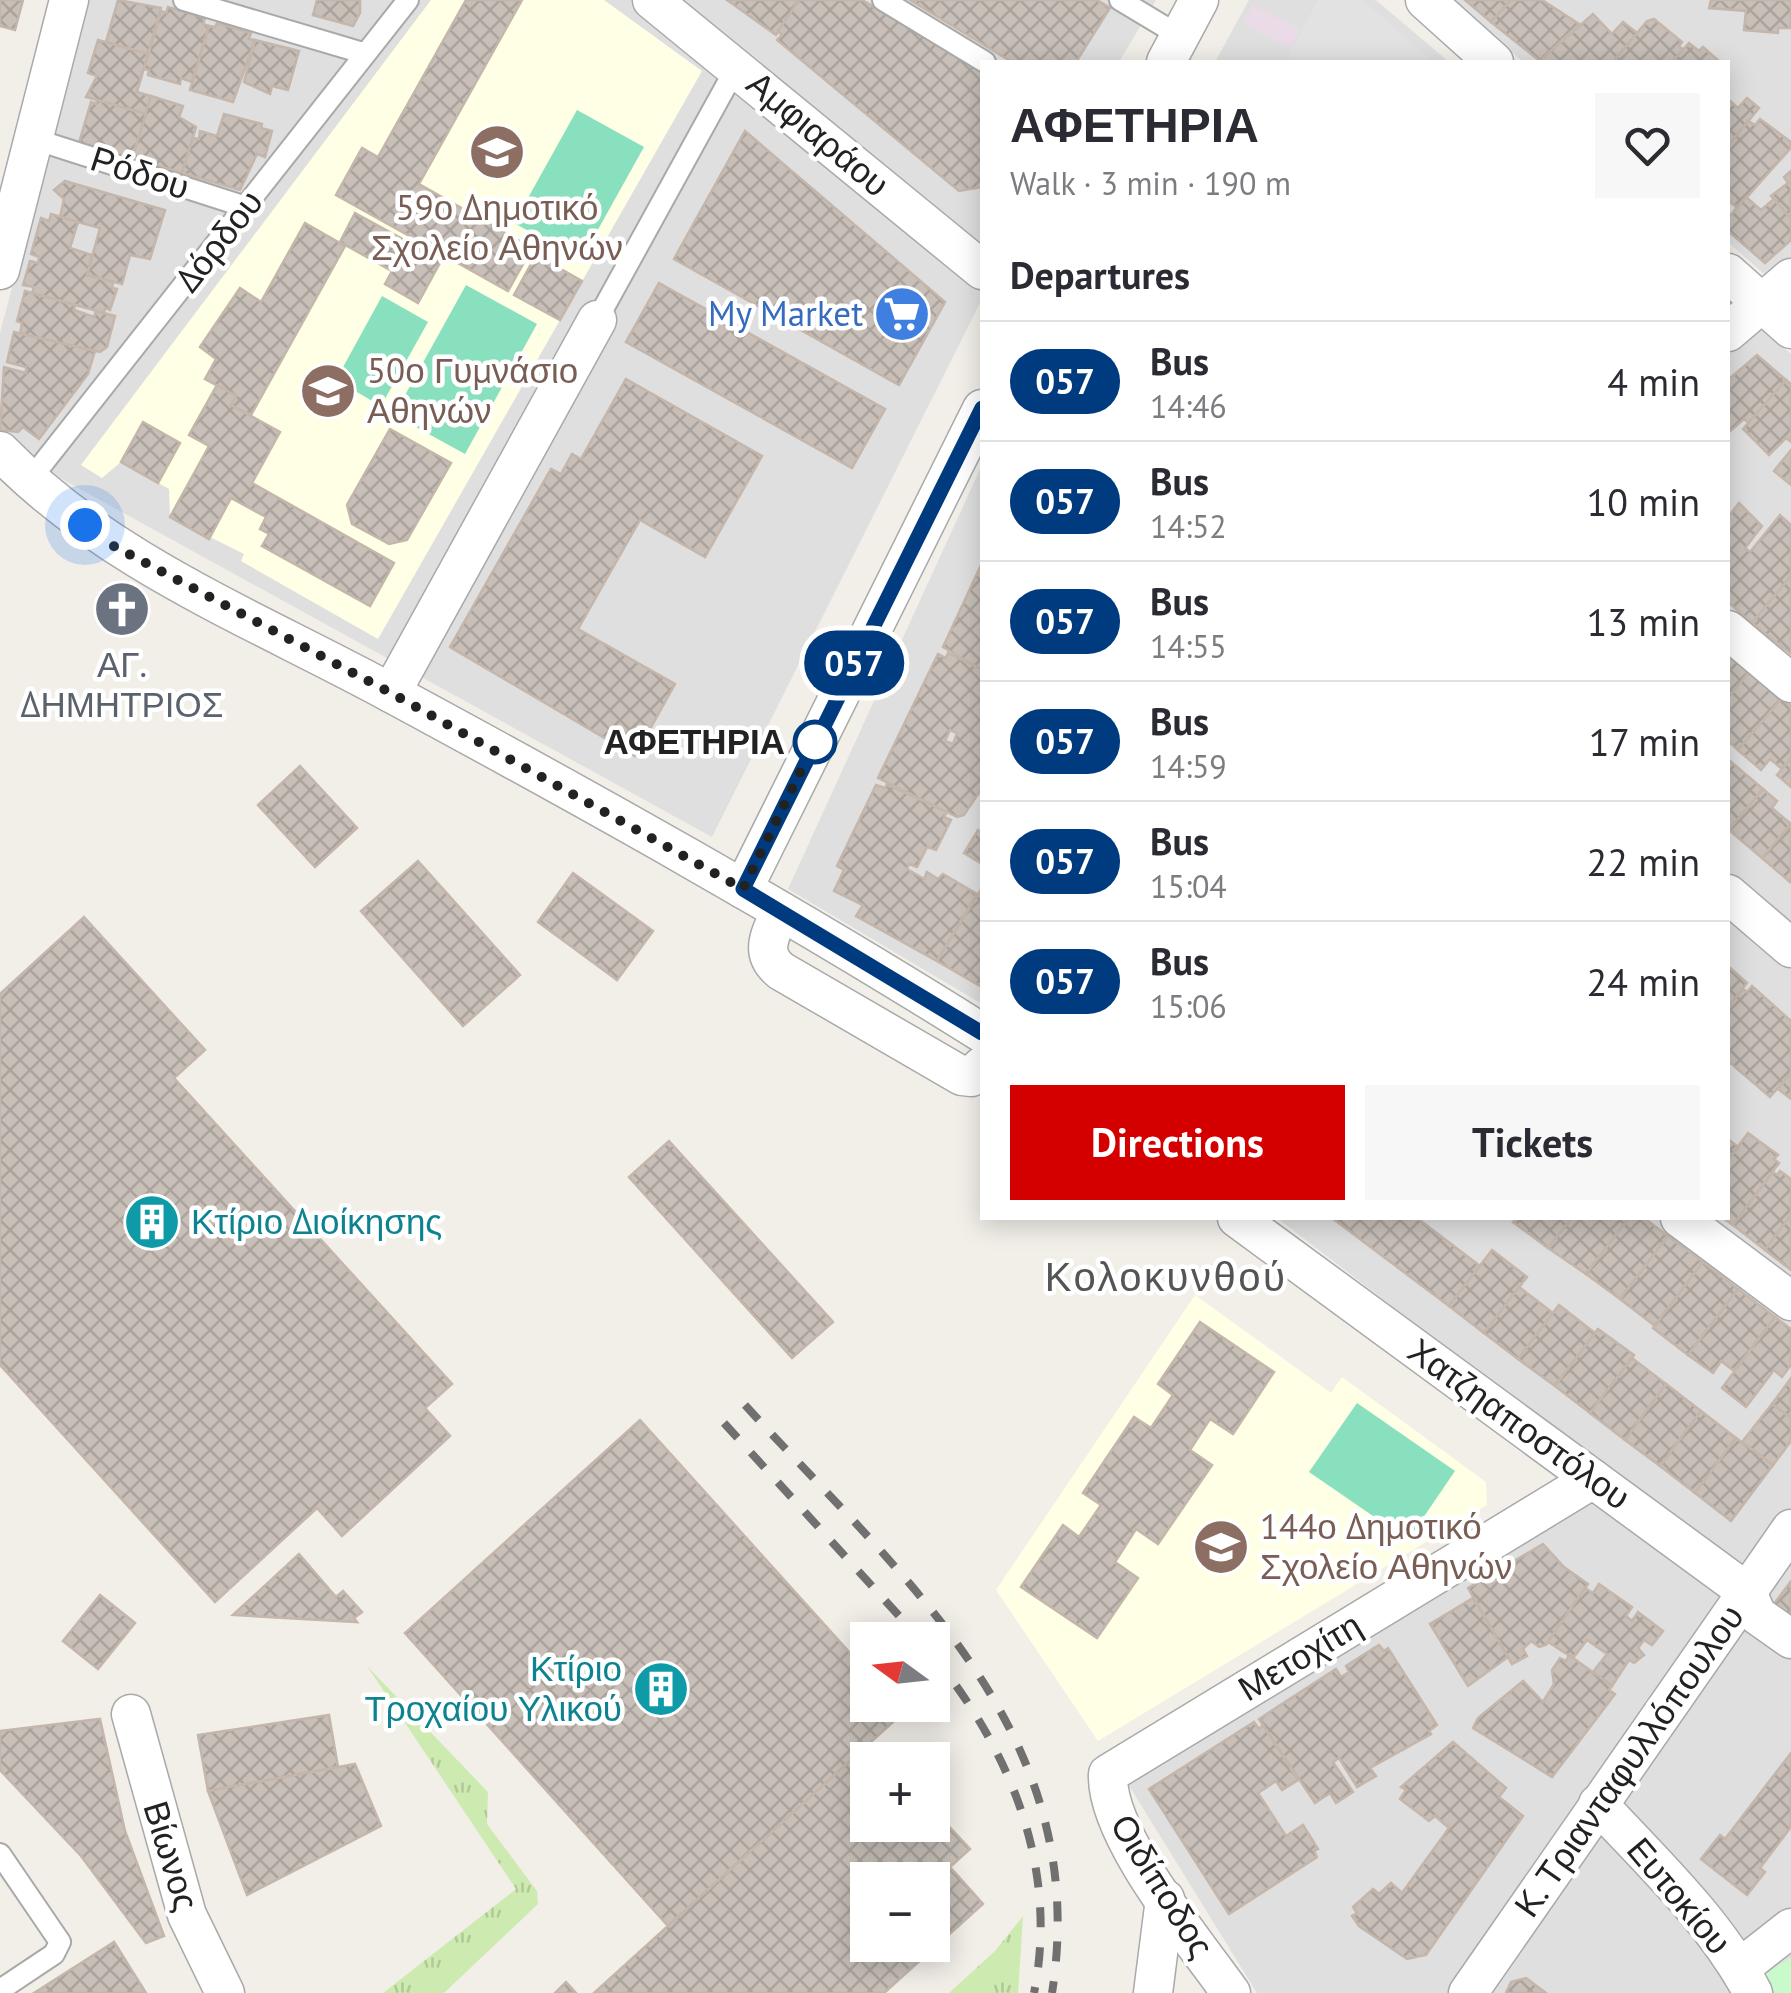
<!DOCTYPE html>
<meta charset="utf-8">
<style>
:root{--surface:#fff;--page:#f7f7f7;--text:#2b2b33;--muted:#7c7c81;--line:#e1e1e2;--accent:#d40000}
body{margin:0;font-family:"PT Sans",sans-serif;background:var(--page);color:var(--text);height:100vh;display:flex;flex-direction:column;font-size:38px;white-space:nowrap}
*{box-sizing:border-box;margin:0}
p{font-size:32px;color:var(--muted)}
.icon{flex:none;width:55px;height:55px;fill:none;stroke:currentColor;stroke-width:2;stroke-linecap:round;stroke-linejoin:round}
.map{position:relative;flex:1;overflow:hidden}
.side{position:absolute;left:980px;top:60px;width:750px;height:1160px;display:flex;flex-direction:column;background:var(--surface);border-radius:0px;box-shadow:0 5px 25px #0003}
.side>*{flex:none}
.badge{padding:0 20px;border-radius:32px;font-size:35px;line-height:65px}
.needle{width:65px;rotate:285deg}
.fabs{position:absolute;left:850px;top:1622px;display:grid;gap:20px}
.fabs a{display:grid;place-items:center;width:100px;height:100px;border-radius:0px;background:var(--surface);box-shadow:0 5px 25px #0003;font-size:50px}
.you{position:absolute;width:50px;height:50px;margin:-25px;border:8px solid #fff;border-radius:50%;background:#1a73e8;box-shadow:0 0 0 15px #1a73e833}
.map>.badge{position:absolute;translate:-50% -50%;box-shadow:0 0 0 5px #fff}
h2{padding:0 30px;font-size:38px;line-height:90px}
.round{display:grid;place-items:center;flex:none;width:105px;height:105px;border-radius:0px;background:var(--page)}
.headline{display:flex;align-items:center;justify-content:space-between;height:170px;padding:0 30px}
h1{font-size:48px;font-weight:700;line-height:75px}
.button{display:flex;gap:20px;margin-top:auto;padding:20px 30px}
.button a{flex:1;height:115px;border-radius:0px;background:var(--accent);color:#fff;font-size:40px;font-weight:700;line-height:115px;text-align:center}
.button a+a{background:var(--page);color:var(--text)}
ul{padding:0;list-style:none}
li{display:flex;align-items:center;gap:30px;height:120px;padding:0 30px;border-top:2px solid var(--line)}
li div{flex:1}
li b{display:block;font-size:38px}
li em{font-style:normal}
li .badge{min-width:110px;font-weight:700;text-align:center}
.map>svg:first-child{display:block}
</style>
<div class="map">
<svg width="1791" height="1993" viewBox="0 0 1791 1993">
<defs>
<pattern id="grass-tufts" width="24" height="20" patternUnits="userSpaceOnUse" patternTransform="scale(2.5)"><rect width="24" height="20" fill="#cdebb0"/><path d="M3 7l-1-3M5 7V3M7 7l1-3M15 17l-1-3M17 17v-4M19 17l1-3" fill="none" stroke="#b0c997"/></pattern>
<pattern id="building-cross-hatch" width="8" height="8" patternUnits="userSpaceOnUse" patternTransform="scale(2.5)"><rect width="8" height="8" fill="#c7bfb8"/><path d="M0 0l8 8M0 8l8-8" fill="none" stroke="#aba49e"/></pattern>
</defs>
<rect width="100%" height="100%" fill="#f2efe9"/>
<g fill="#e0dfdf">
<path d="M88,0H1156L1119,62H982V299L712,837L31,462L0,435V333Z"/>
<path d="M1249,0H1376L1449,62H1215Z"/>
<path d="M1452,0H1791V298L1728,242V62H1523Z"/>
<path d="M1728,300L1791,354V1628L1743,1575L1277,1218H1728Z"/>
<path d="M982,465V1004L788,889Z"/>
<path d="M1594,1499L1791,1649V1993H1257L1128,1784Z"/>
</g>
<path fill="#ebdbe8" d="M1253,6L1300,29L1291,48L1244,24Z"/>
<g fill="#ffffe5">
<path d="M431,0H604L702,71L378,639L241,561L244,554L170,517L169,489L121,462L102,478L81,465Z"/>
<path d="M1195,1295L1331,1393L1342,1377L1486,1482L1487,1505L1098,1741L996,1590Z"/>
</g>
<g fill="url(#grass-tufts)">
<path d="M367,1666L488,1792L487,1824L537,1891L538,1904L444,1993H383L516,1889Z"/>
<path d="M1023,1916L1018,1993H949L995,1951Z"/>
</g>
<path fill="#c8facc" d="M1791,1958V1993H1768L1759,1976Z"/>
<g fill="#88e0be">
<path d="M577,110L644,147L581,260L514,223Z"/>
<path d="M466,285L537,324L465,454L394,415Z"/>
<path d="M382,296L428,322L381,406L336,380Z"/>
<path d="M1357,1403L1455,1471L1408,1540L1309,1472Z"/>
</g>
<path fill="#e2e2e2" d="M1318,0H1363L1433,62H1285Z"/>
<g fill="url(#building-cross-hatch)" stroke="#c4b6ab" stroke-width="2.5" fill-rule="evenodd">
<path d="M0,0H23L15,30L0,26Z"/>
<path d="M118,0L161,8L148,54L106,42Z"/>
<path d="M317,0H360V13L353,26L313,15Z"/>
<path d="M466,0H522L419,184L532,248L508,291L336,195L362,148L378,157Z"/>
<path d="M727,0H799L776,35Z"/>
<path d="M799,0H862L982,71V187L959,191L777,40L782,35L778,31Z"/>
<path d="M910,0H1097L1110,8L1076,62H1012Z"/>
<path d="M1465,0H1511L1491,22Z"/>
<path d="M1511,0H1542L1579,24L1540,61L1491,22Z"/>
<path d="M1711,0H1791V28H1778V33L1744,30L1746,11L1709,8Z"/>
<path d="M168,7L205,18L203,24L209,26L192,82L181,78L180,84L148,75L149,70L144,69L161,11L166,13Z"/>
<path d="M1593,14L1612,34L1623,22L1637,33L1613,62L1540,61Z"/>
<path d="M1654,19L1682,42L1679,46L1683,50L1672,62H1613L1647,21Z"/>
<path d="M217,23L251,33L249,39L255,40L233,102L190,90L209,26L215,27Z"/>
<path d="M98,40L148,54L137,92L151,96L146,114L86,97L97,76L88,73Z"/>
<path d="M255,40L299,51L288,90L272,86L270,94L244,82Z"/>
<path d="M1689,43L1699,51L1703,47L1720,62H1672Z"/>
<path d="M151,96L183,106L179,117L196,127L182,173L132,158Z"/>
<path d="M1747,98L1759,108L1728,146V99L1738,108Z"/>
<path d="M97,100L146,114L132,158L79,143L91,102L96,104Z"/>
<path d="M224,114L262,124L261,128L272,131L265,157L257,154L240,190L182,173L193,138L199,139L200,131L217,136Z"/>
<path d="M1760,119L1791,142L1790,149L1737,208L1728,200V146L1748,121L1755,125Z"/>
<path d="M745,131L945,302L899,385L674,259Z"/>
<path d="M1791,171V219L1771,196L1788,183L1784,177Z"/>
<path d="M65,181L165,210L150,259L130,255L122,284L87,275L100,228L60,217L64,199L54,190Z"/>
<path d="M1746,197L1761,210L1774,199L1791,219V240L1765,263L1728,231V218Z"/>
<path d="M355,213L408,242L392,271L340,242Z"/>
<path d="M51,214L78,222L70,248L92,255L87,275L113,282L112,288L117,289L110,310L105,308L104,313L32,293L34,287L23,285L30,261L38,263L39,257L31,254L41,218L49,221Z"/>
<path d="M305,223L345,246L251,415L231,405L236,396L205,379L216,359L200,347L240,288L261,302Z"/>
<path d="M408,242L441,261L418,303L385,284Z"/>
<path d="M536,255L582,281L560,320L514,295Z"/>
<path d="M659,283L885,409L852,468L626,342Z"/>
<path d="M25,291L75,305L74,310L94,317L96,311L115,316L107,347L100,352L20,334L22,323L17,321Z"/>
<path d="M14,332L95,351L88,374L39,439L23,427L18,432L0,430L4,367L26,373V367L7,362Z"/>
<path d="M1757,355L1786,380L1749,423L1744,419L1728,433V380Z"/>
<path d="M626,379L762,456L705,557L640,520L578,629L675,684L635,756L450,647L551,469L561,474L572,454L581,459Z"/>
<path d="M1786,380L1791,384V442L1786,438L1769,455L1743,429Z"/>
<path d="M217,385L236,396L231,405L280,432L252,483L394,563L370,606L262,546L269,534L260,529L266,517L231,498L209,539L170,517L209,446L189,435Z"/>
<path d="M143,422L180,443L158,483L121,462Z"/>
<path d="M390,429L451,463L407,540L389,544L352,524L347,505Z"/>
<path d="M1791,450V485L1774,471Z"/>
<path d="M1739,503L1762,526L1745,548L1750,552L1780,515L1791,525V576L1752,623L1728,602V517Z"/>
<path d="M982,563V670L943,647Z"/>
<path d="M1791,576V654L1752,623Z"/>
<path d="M1728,651L1750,671L1728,698Z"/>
<path d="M948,653L982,670V788L964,815L957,817L878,778L938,654L946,658ZM950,730L957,733L953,744L945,741Z"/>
<path d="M1750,671L1782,698L1738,750L1728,741V698Z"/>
<path d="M1782,698L1791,706V758L1782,769L1770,759L1761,770L1738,750Z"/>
<path d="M1791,758V787L1777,775Z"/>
<path d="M1730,761L1763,789L1729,830L1728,763Z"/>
<path d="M300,766L357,828L315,867L258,805Z"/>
<path d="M887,784L947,812L944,817L951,820L936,850L927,847L917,867L909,864L907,869L924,879L927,872L938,879L943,874L977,894L937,961L856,916L863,905L834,891L844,870L837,866L876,785L885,788Z"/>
<path d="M1763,789L1777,801L1772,808L1791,824L1762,858L1729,830Z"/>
<path d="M1791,824V880L1790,882L1762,858Z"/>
<path d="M978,830L982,833V864L964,853Z"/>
<path d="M418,861L520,975L463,1026L361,911Z"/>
<path d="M573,873L653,931L617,980L538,922Z"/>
<path d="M980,891L982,892V987L937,961Z"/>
<path d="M84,917L205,1050L174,1078L452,1384L425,1408L450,1436L342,1536L317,1508L215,1602L0,1365V994Z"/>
<path d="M1728,966L1747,983L1728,1007Z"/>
<path d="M1752,986L1791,1021V1073L1770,1097L1728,1061V1007L1743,989L1747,992Z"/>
<path d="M1791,1073V1099L1778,1089Z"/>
<path d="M1748,1133L1778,1155L1774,1159L1779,1163L1733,1225L1723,1218H1728V1160Z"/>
<path d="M1728,1139L1738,1147L1728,1160Z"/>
<path d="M669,1141L833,1322L792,1358L629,1177Z"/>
<path d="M1780,1171L1791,1179V1215L1765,1250L1733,1225L1773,1172L1777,1175Z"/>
<path d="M1791,1215V1270L1765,1250Z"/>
<path d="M1332,1218H1417L1480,1266L1449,1306Z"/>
<path d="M1517,1218H1572L1548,1248L1513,1222Z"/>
<path d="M1572,1218H1629L1586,1274L1548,1248Z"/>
<path d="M1629,1218H1644L1668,1236L1620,1299L1586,1274Z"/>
<path d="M1668,1236L1703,1262L1655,1326L1620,1299Z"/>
<path d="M1492,1250L1527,1277L1484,1333L1449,1306Z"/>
<path d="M1703,1262L1738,1289L1688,1355L1653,1328Z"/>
<path d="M1519,1287L1553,1313L1518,1359L1484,1333Z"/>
<path d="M1738,1289L1775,1317L1734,1371L1721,1361L1713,1373L1688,1355Z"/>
<path d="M1559,1305L1595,1333L1555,1386L1518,1359Z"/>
<path d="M1775,1317L1791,1329V1365L1782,1377L1774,1370L1746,1407L1722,1388Z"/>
<path d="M1200,1322L1274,1372L1233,1434L1210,1419L1190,1450L1212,1465L1158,1544L1136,1529L1115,1562L1138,1578L1097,1638L1021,1587L1063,1525L1079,1537L1101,1505L1083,1493L1134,1417L1151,1428L1173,1395L1158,1384Z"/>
<path d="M1598,1329L1634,1355L1590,1413L1555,1386Z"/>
<path d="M1632,1358L1666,1384L1625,1440L1590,1413Z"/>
<path d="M1791,1378V1418L1772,1404Z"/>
<path d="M1666,1384L1701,1411L1660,1466L1625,1440Z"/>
<path d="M1772,1404L1791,1418V1441L1773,1465L1742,1442Z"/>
<path d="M1701,1411L1736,1438L1695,1493L1660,1466Z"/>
<path d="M640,1420L868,1673V1705H896L903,1713L668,1926L405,1633Z"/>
<path d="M1736,1438L1773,1465L1731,1521L1695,1493Z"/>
<path d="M1543,1544L1564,1567L1588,1584L1546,1645L1539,1647L1531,1641L1523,1649L1527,1656L1512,1664L1468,1588Z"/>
<path d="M299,1554L336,1597L343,1591L362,1612L354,1618L357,1622L233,1615Z"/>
<path d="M1791,1581V1621L1771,1608Z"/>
<path d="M1599,1584L1632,1607L1626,1616L1632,1621L1638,1612L1663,1631L1652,1645L1644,1640L1638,1648L1644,1655L1634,1663L1629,1660L1612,1686L1593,1672L1607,1654L1587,1640L1573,1658L1548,1642L1585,1588L1593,1593Z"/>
<path d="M100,1595L135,1623L98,1669L63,1641Z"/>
<path d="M1473,1598L1508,1657L1468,1686L1430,1624Z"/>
<path d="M1379,1645L1384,1651L1388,1648L1437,1725L1429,1731L1431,1734L1370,1768L1376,1776L1357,1787L1339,1758L1333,1762L1353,1792L1336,1803L1330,1793L1315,1803L1259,1719L1336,1669L1341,1677L1349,1672L1346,1666Z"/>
<path d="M1569,1655L1612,1686L1609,1690L1615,1694L1552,1777L1473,1728L1478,1718L1523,1681L1543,1702L1554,1684L1552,1670L1560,1658L1566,1661Z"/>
<path d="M329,1715L338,1767L208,1791L198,1735Z"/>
<path d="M100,1719L125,1831L164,1936L146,1943L81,1856L0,1770V1731Z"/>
<path d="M1254,1722L1259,1729L1263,1725L1298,1780L1282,1790L1276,1781L1258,1793L1286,1836L1303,1825L1318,1849L1314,1851L1317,1857L1229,1914L1149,1789Z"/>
<path d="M871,1742L887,1760H868V1825H927L918,1833L922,1837L942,1819L970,1849L950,1867L983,1904L884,1993H594ZM868,1880H932V1945H868Z"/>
<path d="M1453,1742L1506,1788L1499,1797L1523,1816L1426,1955L1407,1959L1359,1926L1352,1916L1357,1913L1353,1907L1373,1889L1379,1894L1391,1883L1402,1893L1449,1828L1435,1816L1429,1821L1400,1799L1406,1790L1401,1787Z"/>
<path d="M1791,1753V1827L1760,1868L1765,1872L1747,1895L1701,1859L1720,1835L1725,1839Z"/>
<path d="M355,1764L381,1826L247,1895L208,1791Z"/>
<path d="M114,1942L146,1993H34Z"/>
<path d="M1526,1978L1546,1993H1506L1511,1982Z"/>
<path d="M566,1982L576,1993H555Z"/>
</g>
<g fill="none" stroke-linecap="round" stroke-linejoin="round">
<g stroke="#a9a9a9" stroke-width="24">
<g id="lane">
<path d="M184,0L363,53"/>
<path d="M883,0L985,62"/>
<path d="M1120,0L1180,36"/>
<path d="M34,139L246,207"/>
<path d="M597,320L737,66"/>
<path d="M29,481L408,0"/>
<path d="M0,1854L60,1942L54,1954L0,1990"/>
</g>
</g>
<g stroke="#a9a9a9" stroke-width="41">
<g id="street">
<path d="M652,0L982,270"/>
<path d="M1425,0L1494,62"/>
<path d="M1166,62L1199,0"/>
<path d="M0,270L69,0"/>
<path d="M1728,273L1791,329"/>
<path d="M1728,332L1791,278"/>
<path d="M0,451C107,562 257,620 391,693C591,801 790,912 982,1033"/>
<path d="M1728,630L1791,683"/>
<path d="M391,693L597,320"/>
<path d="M743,889L982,409"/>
<path d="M1728,894L1791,948"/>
<path d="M780,911C771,935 758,952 781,971L962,1076L971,1077L982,1066"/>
<path d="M1237,1218L1747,1592L1757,1615L1791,1639"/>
<path d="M1680,1218L1791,1301"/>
<path d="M131,1714L187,1915L225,1993"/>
<path d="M1598,1804C1653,1863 1715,1921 1753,1993"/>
<path d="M1740,1968L1791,1928"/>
<path d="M1153,1993L1165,1899"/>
<path d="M1231,1993C1195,1942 1105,1835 1108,1774L1593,1479"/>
<path d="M1468,1993L1791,1529"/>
</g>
</g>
<use href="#lane" stroke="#fff" stroke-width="20"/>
<use href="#street" stroke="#fff" stroke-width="38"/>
<g stroke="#707070" stroke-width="8" stroke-dasharray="20 20" stroke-linecap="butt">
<path d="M745,1405C903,1579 1093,1733 1052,1993"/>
<path d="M724,1423L921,1640"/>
<path d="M932,1654C1011,1751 1059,1868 1034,1993"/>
</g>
</g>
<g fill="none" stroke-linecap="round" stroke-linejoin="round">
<g stroke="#fff" stroke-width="22">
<path id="line" d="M982,408L743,889L982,1033"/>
</g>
<use href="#line" stroke="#003b80" stroke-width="15"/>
<path stroke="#222" stroke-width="10" stroke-dasharray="0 18" d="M85,525L108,543L391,693L743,889L815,742"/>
</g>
<defs>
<g id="school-disc" transform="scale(2.875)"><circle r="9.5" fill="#8d6e63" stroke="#fff"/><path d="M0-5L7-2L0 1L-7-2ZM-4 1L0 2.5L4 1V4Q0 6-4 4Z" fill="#fff"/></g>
<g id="supermarket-disc" transform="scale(2.875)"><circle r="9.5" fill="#3f7fe0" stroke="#fff"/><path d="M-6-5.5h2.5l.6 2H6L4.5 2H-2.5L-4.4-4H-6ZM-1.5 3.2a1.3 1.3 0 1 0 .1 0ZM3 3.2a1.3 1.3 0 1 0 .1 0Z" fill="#fff"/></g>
<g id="church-disc" transform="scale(2.875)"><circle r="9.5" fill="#6b7280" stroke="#fff"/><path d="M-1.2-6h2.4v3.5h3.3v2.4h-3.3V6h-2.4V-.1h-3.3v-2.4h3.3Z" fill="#fff"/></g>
<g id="building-disc" transform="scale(2.875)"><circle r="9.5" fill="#0f9aa8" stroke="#fff"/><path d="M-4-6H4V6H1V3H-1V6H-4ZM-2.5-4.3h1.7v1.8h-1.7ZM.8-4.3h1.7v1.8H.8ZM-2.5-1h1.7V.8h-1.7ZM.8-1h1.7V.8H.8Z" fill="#fff"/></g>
</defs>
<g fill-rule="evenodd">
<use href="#school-disc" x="497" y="152"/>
<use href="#supermarket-disc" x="902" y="314"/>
<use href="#school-disc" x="328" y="391"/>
<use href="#church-disc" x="122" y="609"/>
<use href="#building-disc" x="152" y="1222"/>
<use href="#school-disc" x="1221" y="1547"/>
<use href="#building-disc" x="661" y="1689"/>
</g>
<circle fill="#fff" stroke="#003b80" stroke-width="5" cx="815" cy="742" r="20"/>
<g text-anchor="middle" stroke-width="9" stroke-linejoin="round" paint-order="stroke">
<g font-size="35" fill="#222" stroke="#fff">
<text transform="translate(818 134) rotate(40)" y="12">Αμφιαράου</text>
<text transform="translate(140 173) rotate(18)" y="12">Ρόδου</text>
<text transform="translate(219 241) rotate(-52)" y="12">Δόρδου</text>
<text transform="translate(1519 1424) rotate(36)" y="12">Χατζηαποστόλου</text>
<text transform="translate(1300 1657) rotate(-31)" y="12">Μετοχίτη</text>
<text transform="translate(1629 1761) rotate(-55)" y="12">Κ. Τριανταφυλλόπουλου</text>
<text transform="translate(171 1856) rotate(73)" y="12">Βίωνος</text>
<text transform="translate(1162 1886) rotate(58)" y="12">Οιδίποδος</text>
<text transform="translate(1679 1896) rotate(50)" y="12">Ευτοκίου</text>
</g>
<g font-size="35" fill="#785e54" stroke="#fff" text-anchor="start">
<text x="497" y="220" text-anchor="middle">59ο Δημοτικό<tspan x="497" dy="40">Σχολείο Αθηνών</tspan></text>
<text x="367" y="383">50ο Γυμνάσιο<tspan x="367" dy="40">Αθηνών</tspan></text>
<text x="1260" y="1539">144ο Δημοτικό<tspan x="1260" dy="40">Σχολείο Αθηνών</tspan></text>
</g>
<g font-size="35" fill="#366cbe" stroke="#fff" text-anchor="end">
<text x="863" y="326">My Market</text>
</g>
<g font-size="35" fill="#5b616d" stroke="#fff">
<text x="122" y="677">ΑΓ.<tspan x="122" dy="40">ΔΗΜΗΤΡΙΟΣ</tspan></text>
</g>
<g font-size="35" font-weight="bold" fill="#222" stroke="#fff" text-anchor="end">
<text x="785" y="754">ΑΦΕΤΗΡΙΑ</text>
</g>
<g font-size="35" fill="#0d838f" stroke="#fff" text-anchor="start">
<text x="191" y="1234">Κτίριο Διοίκησης</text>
<text x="622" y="1681" text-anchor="end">Κτίριο<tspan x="622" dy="40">Τροχαίου Υλικού</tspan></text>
</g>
<g font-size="40" letter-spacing="2.5" fill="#555" stroke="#fff">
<text x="1166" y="1291">Κολοκυνθού</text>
</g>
</g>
</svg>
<div class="fabs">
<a><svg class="needle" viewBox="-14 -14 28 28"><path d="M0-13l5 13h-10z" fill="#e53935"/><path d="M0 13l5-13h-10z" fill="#7c7c81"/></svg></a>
<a>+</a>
<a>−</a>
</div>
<div class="you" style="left:85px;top:525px"></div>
<b class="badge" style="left:854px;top:663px;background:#003b80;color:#fff">057</b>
<section class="side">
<div class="headline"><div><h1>ΑΦΕΤΗΡΙΑ</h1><p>Walk · 3 min · 190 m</p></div><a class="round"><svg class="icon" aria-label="heart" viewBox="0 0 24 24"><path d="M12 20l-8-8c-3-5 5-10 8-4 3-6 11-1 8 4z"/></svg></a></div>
<h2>Departures</h2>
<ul>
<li><span class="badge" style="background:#003b80;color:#fff">057</span><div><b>Bus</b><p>14:46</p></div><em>4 min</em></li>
<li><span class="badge" style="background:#003b80;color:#fff">057</span><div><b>Bus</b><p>14:52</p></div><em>10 min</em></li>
<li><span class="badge" style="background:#003b80;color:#fff">057</span><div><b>Bus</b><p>14:55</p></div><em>13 min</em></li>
<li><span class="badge" style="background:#003b80;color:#fff">057</span><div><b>Bus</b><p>14:59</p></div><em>17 min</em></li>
<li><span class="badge" style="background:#003b80;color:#fff">057</span><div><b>Bus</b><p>15:04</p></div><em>22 min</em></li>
<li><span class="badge" style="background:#003b80;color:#fff">057</span><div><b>Bus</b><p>15:06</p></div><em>24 min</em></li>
</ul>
<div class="button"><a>Directions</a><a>Tickets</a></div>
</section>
</div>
